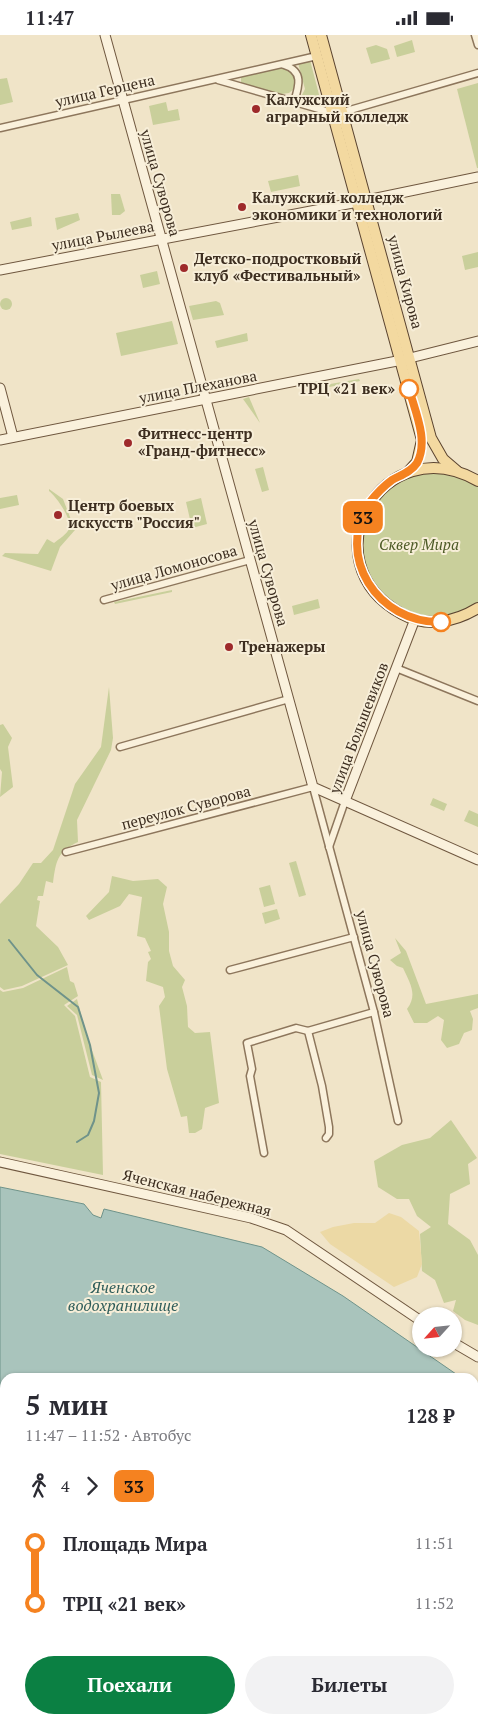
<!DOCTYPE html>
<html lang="ru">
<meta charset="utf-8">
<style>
:root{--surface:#fff;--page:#f2f2f3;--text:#2b2b33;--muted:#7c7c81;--accent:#0b8043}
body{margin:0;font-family:"PT Serif",serif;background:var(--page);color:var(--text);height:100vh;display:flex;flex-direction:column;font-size:19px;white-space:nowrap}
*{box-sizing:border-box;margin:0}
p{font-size:16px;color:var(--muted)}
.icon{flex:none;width:28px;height:28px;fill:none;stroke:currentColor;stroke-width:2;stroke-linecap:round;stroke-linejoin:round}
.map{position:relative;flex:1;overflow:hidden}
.drawer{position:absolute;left:0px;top:1338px;width:479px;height:351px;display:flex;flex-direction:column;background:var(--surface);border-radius:15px 15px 0 0;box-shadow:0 1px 4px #0004}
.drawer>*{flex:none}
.badge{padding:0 10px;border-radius:8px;font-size:18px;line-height:32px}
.needle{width:32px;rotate:243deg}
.controls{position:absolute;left:412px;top:1272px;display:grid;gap:10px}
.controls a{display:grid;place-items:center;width:50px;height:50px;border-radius:50%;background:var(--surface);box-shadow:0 1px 4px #0004;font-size:25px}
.map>.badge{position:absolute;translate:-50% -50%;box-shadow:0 0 0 2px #fff}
.legs{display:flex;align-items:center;gap:8px;height:55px;padding:0 25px;font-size:16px}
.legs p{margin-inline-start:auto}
.overview{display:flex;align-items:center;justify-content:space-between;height:85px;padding:0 25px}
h1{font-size:28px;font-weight:700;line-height:38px}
.primary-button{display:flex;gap:10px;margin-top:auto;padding:10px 25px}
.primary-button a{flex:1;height:58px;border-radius:30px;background:var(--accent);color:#fff;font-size:20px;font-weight:700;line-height:58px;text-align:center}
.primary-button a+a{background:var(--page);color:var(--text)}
ul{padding:0 25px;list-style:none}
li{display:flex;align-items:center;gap:18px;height:60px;font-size:19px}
li i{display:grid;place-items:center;width:8px;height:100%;margin:0 6px;background:currentColor}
li i::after{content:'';width:12px;height:12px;margin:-6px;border:4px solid;border-radius:50%;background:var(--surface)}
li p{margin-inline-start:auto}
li:first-child i{background:linear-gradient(#0000 50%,currentColor 0)}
li:last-child i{background:linear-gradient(currentColor 50%,#0000 0)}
.status{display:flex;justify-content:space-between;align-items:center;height:35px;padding:0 25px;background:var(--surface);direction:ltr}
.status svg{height:14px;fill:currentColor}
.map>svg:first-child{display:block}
</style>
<div class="status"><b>11:47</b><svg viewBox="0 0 49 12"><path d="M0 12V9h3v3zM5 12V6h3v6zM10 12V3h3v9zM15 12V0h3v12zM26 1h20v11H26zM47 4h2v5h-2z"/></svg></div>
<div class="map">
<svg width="478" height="1688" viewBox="0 0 478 1688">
<rect width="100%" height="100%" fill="#f0e4c8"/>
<g fill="#c9cf9b">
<path d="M412,5L415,17L397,22L394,11Z"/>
<path d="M376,10L387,14L390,24L371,29L366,13Z"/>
<path d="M310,25L322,71L300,64L305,54L298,28Z"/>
<path d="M281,33C293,35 296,41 296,52L289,58L282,59L241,49V42Z"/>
<path d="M7,43L13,67L0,70V44Z"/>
<path d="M478,48V133H477L457,54Z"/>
<path d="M166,67L168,76L178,74L180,85L153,90L149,71Z"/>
<path d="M298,140L300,151L271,157L268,146Z"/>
<path d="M111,159H120L125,176L120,180H112Z"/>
<path d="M78,178L80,185L57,195L55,183Z"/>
<path d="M31,182L32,191L12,195L10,187Z"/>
<path d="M478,217V232L465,235L462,221Z"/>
<path d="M157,236L160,249L143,253L140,240Z"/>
<circle cx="6" cy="269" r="6"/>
<path d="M216,266L220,268L224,280L193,285L189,271Z"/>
<path d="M172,286L178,309L121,321L116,298Z"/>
<path d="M247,298L248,306L217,313L215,306Z"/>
<path d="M359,344L360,346L314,355L313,352Z"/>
<path d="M249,362L260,388L243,364Z"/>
<path d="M263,432L269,455L262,457L255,434Z"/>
<path d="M430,436L458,440L478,452V570L442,584L407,579L378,558L364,533L363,489L377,463L401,444Z"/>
<path d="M49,454L63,464L75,495L60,512L51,536L2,521L5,518L38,519L47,504L54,508C59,504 67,499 69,494C73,485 56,461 49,456Z"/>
<path d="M17,460L19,470L0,474V463Z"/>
<path d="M201,463L207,489L192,493L186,467Z"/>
<path d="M172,555V557L115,569L114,567Z"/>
<path d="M318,564L320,573L294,580L292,571Z"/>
<path d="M109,652L113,703L111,715L77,785L78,807C57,817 56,826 53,848L46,846L43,861H38L37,865L40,866L36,891L58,912L68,930L22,951L4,955L0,952V869L19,849L33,828H41L53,815L75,749L101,712Z"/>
<path d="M3,689L12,703L8,712L13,752L0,762L2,737L0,734V690Z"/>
<path d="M433,763L447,769L444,776L430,770Z"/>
<path d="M469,775L478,779V792L464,786Z"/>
<path d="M296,826L306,860L299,862L289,828Z"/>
<path d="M112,841L133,846L158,844L167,852L163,869L169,897V916L173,931L185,945L182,952L187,971L188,992L195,998L210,997L219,1068L205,1073L202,1094L195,1098H189L187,1081L181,1082L167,1034L159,971L165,962L163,952L146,946L148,927L151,924L148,917L151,916L145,903L137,901L142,862L129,859L120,871L89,885L86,881L109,857Z"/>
<path d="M270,850L275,869L264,872L259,853Z"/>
<path d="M277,874L280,884L265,889L262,878Z"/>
<path d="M395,903L406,916L426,969L478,959V973L470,976L473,984L472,995L464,998L459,1009L447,1013L441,1005L444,985L438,981L427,988H414L407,974C418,960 410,948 403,933L397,931L390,925L401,918Z"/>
<path d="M67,932L70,946L74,948L78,961L64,970L75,981L90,1042L101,1047L103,1140L0,1119V955L3,957L23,953Z"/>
<path d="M77,964L86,999L103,1045L92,1040L77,980L67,971Z"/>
<path d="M451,1085L477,1123L468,1129L470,1149L450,1159L448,1189L470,1205L478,1220V1290L465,1285L453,1276L456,1265L444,1268L435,1245L422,1236L420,1199L431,1192L417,1181L409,1164H397L378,1152L374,1126L402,1110L430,1103Z"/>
</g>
<path fill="#ecd9a5" d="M389,1178L401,1182L419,1196L422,1229L417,1242L394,1252L330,1209L320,1197L333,1192L354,1188H375Z"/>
<path fill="#a9c4bc" stroke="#6f938a" d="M0,1152L84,1169L93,1180L101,1183L104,1174L262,1212L343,1261L456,1339L463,1342H5V1684H474V1347L478,1348V1688H0Z"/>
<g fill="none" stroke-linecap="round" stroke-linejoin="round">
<path stroke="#6f938a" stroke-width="2" d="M9,905L37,940L78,972L90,1010L99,1058L94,1086L88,1100L77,1107"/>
<g stroke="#8d765c" stroke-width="9">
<g id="street">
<path d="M475,0L478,10"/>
<path d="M284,30C304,36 299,51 294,67"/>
<path d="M218,45L333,78"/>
<path d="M343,77L478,38"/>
<path d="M0,93L317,21"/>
<path d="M104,565L250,525"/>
<path d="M396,633L478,666"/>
<path d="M120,712L289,664"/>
<path d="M329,812L345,766"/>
<path d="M66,817L313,752L374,977L398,1086"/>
<path d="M230,935L354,902"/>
<path d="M308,996L322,1051L329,1092V1099L326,1103"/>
<path d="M264,1118L250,1041L252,1034L247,1008L296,993L308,996L374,977"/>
</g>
</g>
<g stroke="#6f573f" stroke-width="11">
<g id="secondary">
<path d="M105,0L313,752L478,825"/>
<path d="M367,165L478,142"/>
<path d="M0,235L358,167"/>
<path d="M410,323L478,306"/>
<path d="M0,353L13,402"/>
<path d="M0,405L402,325"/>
<path d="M345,766L415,584"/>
<path d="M0,1127L251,1183L286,1195L421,1286"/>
<path d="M454,1308L478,1322"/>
</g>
</g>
<g stroke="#5b4430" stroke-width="12">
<g id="primary">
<path d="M311,0L422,405L417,427L408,437"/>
<path d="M321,0L431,403L443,424L457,436"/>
<path d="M478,446C382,391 306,527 402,579C427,593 455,587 478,573"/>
</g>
</g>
<use href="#street" stroke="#faf1dc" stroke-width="6"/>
<use href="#secondary" stroke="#faf1dc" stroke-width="9"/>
<use href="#primary" stroke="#f3d9a0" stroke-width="10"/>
</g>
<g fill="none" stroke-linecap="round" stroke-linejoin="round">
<g stroke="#fff" stroke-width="11">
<path id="line-1" d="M409,354C415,376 429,406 417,428C411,437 401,440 392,445C384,451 376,459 370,467C334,522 378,588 441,587"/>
</g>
<use href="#line-1" stroke="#f58220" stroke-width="8"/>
</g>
<g fill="#9e2a2b" stroke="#f7eed8" stroke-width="2">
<circle cx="256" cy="74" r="5"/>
<circle cx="242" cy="172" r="5"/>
<circle cx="184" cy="233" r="5"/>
<circle cx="128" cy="408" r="5"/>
<circle cx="58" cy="480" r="5"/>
<circle cx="229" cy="612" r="5"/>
</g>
<g fill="#fff" stroke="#f58220" stroke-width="2.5">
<circle cx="409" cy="354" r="9"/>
<circle cx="441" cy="587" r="9"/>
</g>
<g text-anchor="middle" stroke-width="4" stroke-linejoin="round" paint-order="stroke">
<g font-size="15" fill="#3d2e20" stroke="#f7eed8">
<text transform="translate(105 56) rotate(-13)" y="5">улица Герцена</text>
<text transform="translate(160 148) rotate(74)" y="5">улица Суворова</text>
<text transform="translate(103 201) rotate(-11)" y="5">улица Рылеева</text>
<text transform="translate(405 247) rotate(75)" y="5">улица Кирова</text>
<text transform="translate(198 352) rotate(-11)" y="5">улица Плеханова</text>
<text transform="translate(174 533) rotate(-16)" y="5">улица Ломоносова</text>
<text transform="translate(268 538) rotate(74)" y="5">улица Суворова</text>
<text transform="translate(359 693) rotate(-69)" y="5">улица Большевиков</text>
<text transform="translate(186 773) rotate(-15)" y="5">переулок Суворова</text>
<text transform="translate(375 929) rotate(75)" y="5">улица Суворова</text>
<text transform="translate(197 1158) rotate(14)" y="5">Яченская набережная</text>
</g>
<g font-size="15" font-weight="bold" fill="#3d2e20" stroke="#f7eed8" text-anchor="start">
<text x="266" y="70">Калужский<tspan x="266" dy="17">аграрный колледж</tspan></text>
<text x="252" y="168">Калужский колледж<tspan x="252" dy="17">экономики и технологий</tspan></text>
<text x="194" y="229">Детско-подростковый<tspan x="194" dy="17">клуб «Фестивальный»</tspan></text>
<text x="138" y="404">Фитнесс-центр<tspan x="138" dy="17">«Гранд-фитнесс»</tspan></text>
<text x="68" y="476">Центр боевых<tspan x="68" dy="17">искусств "Россия"</tspan></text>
<text x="239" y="617">Тренажеры</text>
</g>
<g font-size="15" font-weight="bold" fill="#3d2e20" stroke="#f7eed8" text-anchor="end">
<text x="395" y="359">ТРЦ «21 век»</text>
</g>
<g font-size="15" font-style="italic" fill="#4d5a26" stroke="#f7eed8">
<text x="419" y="515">Сквер Мира</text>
</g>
<g font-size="16" font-style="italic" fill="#2f5d5a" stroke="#f7eed8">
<text x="123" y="1258">Яченское<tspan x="123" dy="18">водохранилище</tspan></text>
</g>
</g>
</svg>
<div class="controls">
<a><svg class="needle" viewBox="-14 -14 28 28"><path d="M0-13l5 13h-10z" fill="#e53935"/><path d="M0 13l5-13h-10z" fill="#7c7c81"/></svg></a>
</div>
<b class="badge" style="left:363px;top:482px;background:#f58220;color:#111">33</b>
<section class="drawer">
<div class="overview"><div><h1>5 мин</h1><p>11:47 – 11:52 · Автобус</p></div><b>128 ₽</b></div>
<div class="legs"><svg class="icon" aria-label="walk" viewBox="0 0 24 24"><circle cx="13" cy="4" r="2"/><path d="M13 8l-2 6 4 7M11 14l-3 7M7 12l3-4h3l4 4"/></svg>4<svg class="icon" aria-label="forward" viewBox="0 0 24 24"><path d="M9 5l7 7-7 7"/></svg><b class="badge" style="background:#f58220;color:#111">33</b></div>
<ul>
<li><i style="color:#f58220"></i><b>Площадь Мира</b><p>11:51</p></li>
<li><i style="color:#f58220"></i><b>ТРЦ «21 век»</b><p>11:52</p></li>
</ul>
<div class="primary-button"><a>Поехали</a><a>Билеты</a></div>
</section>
</div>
